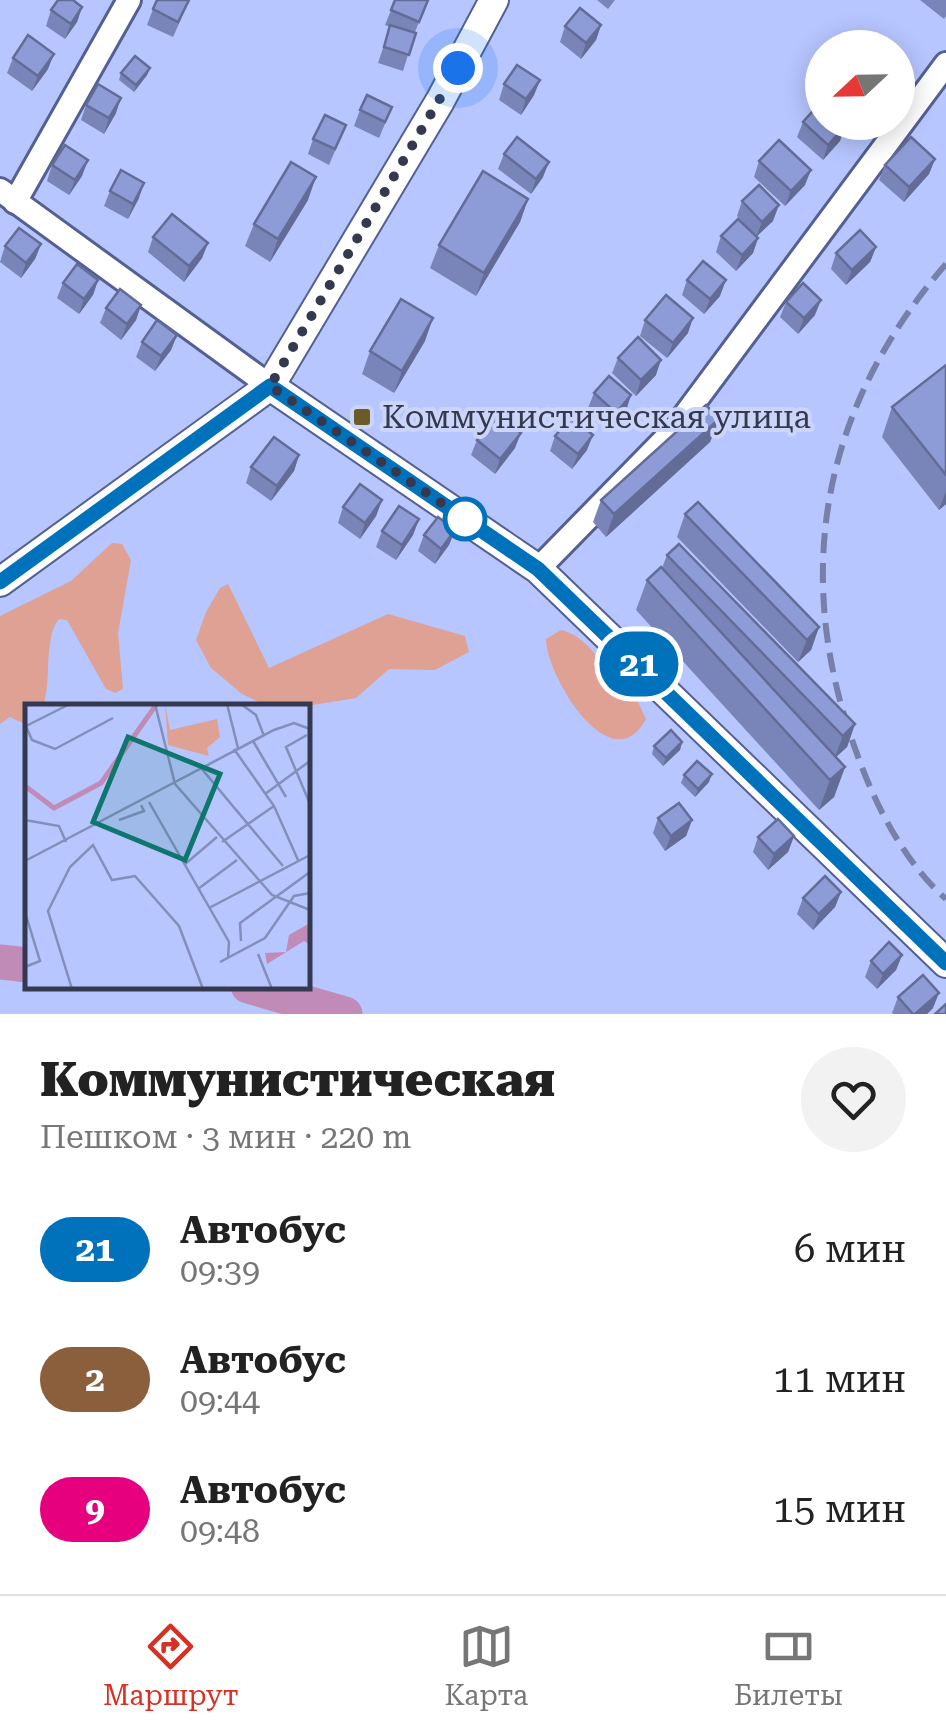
<!DOCTYPE html>
<html lang="ru">
<meta charset="utf-8">
<style>
:root{--surface:#fff;--page:#f2f2f2;--text:#222;--muted:#767676;--line:#e0e0e0;--accent:#d93025}
body{margin:0;font-family:"Roboto Serif",serif;background:var(--page);color:var(--text);height:100vh;display:flex;flex-direction:column;font-size:38px;white-space:nowrap}
*{box-sizing:border-box;margin:0}
p{font-size:32px;color:var(--muted)}
.icon{flex:none;width:55px;height:55px;fill:none;stroke:currentColor;stroke-width:2;stroke-linecap:round;stroke-linejoin:round}
.map{position:relative;height:1014px;overflow:hidden}
.panel{display:flex;flex-direction:column;background:var(--surface);flex:1}
.panel>*{flex:none}
.badge{padding:0 20px;border-radius:32px;font-size:35px;line-height:65px}
.needle{width:65px;rotate:248deg}
.tools{position:absolute;left:805px;top:30px;display:grid;gap:20px}
.tools a{display:grid;place-items:center;width:110px;height:110px;border-radius:50%;background:var(--surface);box-shadow:0 5px 25px #0003;font-size:50px}
.you{position:absolute;width:50px;height:50px;margin:-25px;border:8px solid #fff;border-radius:50%;background:#1a73e8;box-shadow:0 0 0 15px #1a73e833}
.map>.badge{position:absolute;translate:-50% -50%;box-shadow:0 0 0 5px #fff}
.round{display:grid;place-items:center;flex:none;width:105px;height:105px;border-radius:52px;background:var(--page)}
.overview{display:flex;align-items:center;justify-content:space-between;height:170px;padding:0 40px}
h1{font-size:48px;font-weight:800;line-height:75px}
ul{padding:0;list-style:none}
li{display:flex;align-items:center;gap:30px;height:130px;padding:0 40px}
li div{flex:1}
li b{display:block;font-size:38px}
li em{font-style:normal}
li .badge{min-width:110px;font-weight:700;text-align:center}
.dock{display:flex;justify-content:space-around;align-items:center;height:140px;border-top:2px solid var(--line);background:var(--surface);font-size:28px;color:var(--muted)}
.dock a{display:grid;justify-items:center;gap:5px}
.dock .current{color:var(--accent)}
.map>svg:first-child{display:block}
</style>
<div class="map">
<svg width="946" height="1014" viewBox="0 0 946 1014">
<rect width="100%" height="100%" fill="#b7c6ff"/>
<g fill="#dea193">
<path d="M112,543L122,544L131,560L118,633L123,689L115,693L106,689L67,620L59,619C43,638 52,683 43,706H28L27,725L10,717L0,724V616L71,581Z"/>
<path d="M228,584L269,668L388,614L465,636L469,652L435,670L389,669L356,698L307,706H267L242,694L211,668L196,640L206,612L220,588Z"/>
<path d="M561,630C594,638 601,673 631,687L646,719C611,784 546,675 546,639Z"/>
</g>
<g fill="none" stroke-linecap="round" stroke-linejoin="round">
<g stroke="#c18bb7" stroke-width="35">
<path d="M0,962L28,965"/>
<path d="M248,986L345,1014"/>
</g>
<g stroke="#545f92" stroke-width="28">
<g id="minor">
<path d="M0,190L270,386"/>
<path d="M15,202L129,0"/>
<path d="M538,569L673,431L946,64"/>
</g>
</g>
<g stroke="#545f92" stroke-width="32">
<g id="tertiary">
<path d="M270,386L538,569L946,963"/>
<path d="M0,582L270,386L440,101L494,0"/>
</g>
</g>
<use href="#minor" stroke="#fff" stroke-width="22"/>
<use href="#tertiary" stroke="#fff" stroke-width="28"/>
<path stroke="#7680a8" stroke-width="6" stroke-dasharray="20 10" stroke-linecap="butt" d="M946,264C822,407 791,574 856,751C874,803 904,862 946,899"/>
</g>
<g fill="#7985b8">
<path d="M395,0H428L415,32L403,71L378,63L390,27L385,25Z"/>
<path d="M597,0H615L608,9Z"/>
<path d="M920,0H946V16L944,19Z"/>
<path d="M82,7L77,22L65,39L46,26L51,10Z"/>
<path d="M186,8L173,37L147,25L153,9Z"/>
<path d="M601,25L596,40L581,59L560,42L565,26Z"/>
<path d="M13,58L48,69L32,91L7,73Z"/>
<path d="M150,68L147,75L134,92L119,80L121,73Z"/>
<path d="M540,80L534,95L521,115L499,100L504,84Z"/>
<path d="M86,105L116,113L104,134L81,120Z"/>
<path d="M392,107L379,138L354,126L360,110Z"/>
<path d="M803,122L840,141L823,160L797,137Z"/>
<path d="M346,125L329,165L308,154L313,139Z"/>
<path d="M504,154L543,177L531,194L498,169Z"/>
<path d="M935,159L929,174L904,202L879,180L885,165Z"/>
<path d="M759,161L805,185L785,206L754,177Z"/>
<path d="M52,165L82,176L69,195L47,181Z"/>
<path d="M110,191L139,198L128,219L104,206Z"/>
<path d="M528,199L520,222L476,296L430,268L439,245Z"/>
<path d="M308,200L270,262L245,246L254,224Z"/>
<path d="M742,201L773,221L757,236L758,238L753,253L736,271L716,252L721,236L746,226L737,216Z"/>
<path d="M153,237L208,243L202,258L184,282L148,252Z"/>
<path d="M41,244L35,259L21,278L0,262L5,246Z"/>
<path d="M876,247L870,262L846,285L831,269L836,253Z"/>
<path d="M98,280L93,295L79,314L57,298L63,283Z"/>
<path d="M687,280L720,296L704,314L682,295Z"/>
<path d="M786,302L815,315L798,334L780,317Z"/>
<path d="M141,305L136,320L121,340L100,323L106,308Z"/>
<path d="M645,320L688,333L667,358L640,336Z"/>
<path d="M177,335L171,350L155,371L136,357L142,342Z"/>
<path d="M425,341L394,393L362,374L370,351Z"/>
<path d="M618,358L656,375L636,396L612,373Z"/>
<path d="M946,365V504L939,510L882,437L892,407Z"/>
<path d="M594,393L626,411L610,428L588,408Z"/>
<path d="M719,419L710,442L606,537L593,522L601,500Z"/>
<path d="M555,436L587,450L572,469L550,451Z"/>
<path d="M477,440L515,448L495,474L471,455Z"/>
<path d="M299,455L294,471L271,501L246,483L251,467Z"/>
<path d="M382,500L376,516L360,539L338,523L343,507Z"/>
<path d="M685,514L819,627L811,650L798,662L677,537Z"/>
<path d="M419,519L413,535L396,560L376,547L382,531Z"/>
<path d="M455,530L449,545L435,564L418,551L424,535Z"/>
<path d="M667,555L855,724L847,747L836,757L845,767L834,797L819,810L636,610L647,580L662,568Z"/>
<path d="M682,742L680,750L663,766L652,754L654,746Z"/>
<path d="M684,775L709,782L695,797L681,783Z"/>
<path d="M658,818L692,820L686,836L665,851L653,833Z"/>
<path d="M794,836L788,852L768,870L753,852L758,837Z"/>
<path d="M841,892L835,907L813,930L797,914L803,898Z"/>
<path d="M902,955L896,970L877,989L865,977L871,961Z"/>
<path d="M898,997L933,1008L927,1014H894L892,1013Z"/>
</g>
<g fill="#636c96">
<path d="M82,7L77,22L65,39L71,24Z"/>
<path d="M601,25L596,40L581,59L586,43Z"/>
<path d="M54,54L48,69L32,91L38,76Z"/>
<path d="M150,68L147,75L134,92L136,85Z"/>
<path d="M540,80L534,95L521,115L526,99Z"/>
<path d="M121,98L116,113L104,134L109,118Z"/>
<path d="M846,125L840,141L823,160L828,145Z"/>
<path d="M935,159L929,174L904,202L909,187Z"/>
<path d="M88,160L82,176L69,195L75,180Z"/>
<path d="M549,162L543,177L531,194L536,179Z"/>
<path d="M811,170L805,185L785,206L791,191Z"/>
<path d="M316,177L308,200L270,262L278,239Z"/>
<path d="M144,183L139,198L128,219L133,204Z"/>
<path d="M528,199L520,222L476,296L484,273Z"/>
<path d="M779,205L773,221L756,237L762,222Z"/>
<path d="M758,238L753,253L736,271L742,255Z"/>
<path d="M208,243L202,258L184,282L189,266Z"/>
<path d="M41,244L35,259L21,278L26,263Z"/>
<path d="M876,247L870,262L846,285L852,270Z"/>
<path d="M98,280L93,295L79,314L84,299Z"/>
<path d="M726,280L720,296L704,314L710,299Z"/>
<path d="M821,300L815,315L798,334L804,318Z"/>
<path d="M141,305L136,320L121,340L127,324Z"/>
<path d="M433,318L425,341L394,393L402,371Z"/>
<path d="M693,318L688,333L667,358L673,343Z"/>
<path d="M177,335L171,350L155,371L161,356Z"/>
<path d="M661,360L656,375L636,396L641,380Z"/>
<path d="M631,395L626,411L610,428L616,413Z"/>
<path d="M719,419L710,442L606,537L614,514Z"/>
<path d="M521,433L515,448L495,474L500,459Z"/>
<path d="M593,435L587,450L572,469L578,454Z"/>
<path d="M299,455L294,471L271,501L277,486Z"/>
<path d="M946,491V504L939,510Z"/>
<path d="M382,500L376,516L360,539L365,523Z"/>
<path d="M419,519L413,535L396,560L402,545Z"/>
<path d="M455,530L449,545L435,564L441,549Z"/>
<path d="M819,627L811,650L798,662L807,640Z"/>
<path d="M855,724L847,747L834,759L843,736Z"/>
<path d="M682,742L680,750L663,766L666,758Z"/>
<path d="M845,767L834,797L819,810L830,780Z"/>
<path d="M712,774L709,782L695,797L698,789Z"/>
<path d="M692,820L686,836L665,851L671,836Z"/>
<path d="M794,836L788,852L768,870L774,854Z"/>
<path d="M841,892L835,907L813,930L819,914Z"/>
<path d="M902,955L896,970L877,989L883,974Z"/>
<path d="M939,993L933,1008L927,1014H915Z"/>
</g>
<g fill="#8d9bd6" stroke="#636c96" stroke-width="2.5">
<path d="M58,0H73L82,7L71,24L51,10Z"/>
<path d="M157,0H189L178,22L153,9Z"/>
<path d="M395,0H428L419,22L391,10Z"/>
<path d="M580,8L601,25L586,43L565,26Z"/>
<path d="M390,25L416,33L409,55L384,47Z"/>
<path d="M28,35L54,54L38,76L13,58Z"/>
<path d="M864,37L874,48H854Z"/>
<path d="M135,56L150,68L136,85L121,73Z"/>
<path d="M517,65L540,80L526,99L504,84Z"/>
<path d="M98,84L121,98L109,118L86,105Z"/>
<path d="M367,95L392,107L385,122L360,110Z"/>
<path d="M820,103L822,105V122H842L846,125L828,145L803,122Z"/>
<path d="M325,115L346,125L335,149L313,139Z"/>
<path d="M517,137L549,162L536,179L504,154Z"/>
<path d="M911,137L935,159L909,187L885,165Z"/>
<path d="M779,140L811,170L791,191L759,161Z"/>
<path d="M65,145L88,160L75,180L52,165Z"/>
<path d="M291,162L316,177L278,239L254,224Z"/>
<path d="M121,170L144,183L133,204L110,191Z"/>
<path d="M483,171L528,199L484,273L439,245Z"/>
<path d="M759,185L779,205L762,222L742,201Z"/>
<path d="M172,214L208,243L189,266L153,237Z"/>
<path d="M738,219L758,238L742,255L721,236Z"/>
<path d="M19,228L41,244L26,263L5,246Z"/>
<path d="M860,230L876,247L852,270L836,253Z"/>
<path d="M703,261L726,280L710,299L687,280Z"/>
<path d="M77,264L98,280L84,299L63,283Z"/>
<path d="M803,283L821,300L804,318L786,302Z"/>
<path d="M120,289L141,305L127,324L106,308Z"/>
<path d="M666,295L693,318L673,343L645,320Z"/>
<path d="M401,299L433,318L402,371L370,351Z"/>
<path d="M157,320L177,335L161,356L142,342Z"/>
<path d="M638,337L661,360L641,380L618,358Z"/>
<path d="M946,365V475L892,407Z"/>
<path d="M609,376L631,395L616,413L594,393Z"/>
<path d="M706,405L719,419L614,514L601,500Z"/>
<path d="M497,414L521,433L500,459L477,440Z"/>
<path d="M571,417L593,435L578,454L555,436Z"/>
<path d="M274,437L299,455L277,486L251,467Z"/>
<path d="M360,484L382,500L365,523L343,507Z"/>
<path d="M698,502L819,627L807,640L685,514Z"/>
<path d="M399,506L419,519L402,545L382,531Z"/>
<path d="M438,517L455,530L441,549L424,535Z"/>
<path d="M679,544L855,724L843,736L667,555Z"/>
<path d="M661,567L845,767L830,780L647,580Z"/>
<path d="M671,730L682,742L666,758L654,746Z"/>
<path d="M697,761L712,774L698,789L684,775Z"/>
<path d="M679,803L692,820L671,836L658,818Z"/>
<path d="M778,819L794,836L774,854L758,837Z"/>
<path d="M825,876L841,892L819,914L803,898Z"/>
<path d="M889,942L902,955L883,974L871,961Z"/>
<path d="M923,975L939,993L915,1014H913L898,997Z"/>
<path d="M946,1004V1014H935Z"/>
</g>
<g fill="none" stroke-linecap="round" stroke-linejoin="round">
<g stroke="#fff" stroke-width="22">
<path id="line" d="M0,582L270,386L538,569L946,963"/>
</g>
<use href="#line" stroke="#0072bc" stroke-width="15"/>
<path stroke="#343950" stroke-width="10" stroke-dasharray="0 18" d="M458,68L270,386L478,528L465,519"/>
</g>
<rect fill="#6a5b28" stroke="#cbd5f7" stroke-width="4" x="352" y="407" width="20" height="20" rx="5"/>
<circle fill="#fff" stroke="#0072bc" stroke-width="5" cx="465" cy="519" r="20"/>
<g text-anchor="middle" stroke-width="8" stroke-linejoin="round" paint-order="stroke">
<g font-size="32" fill="#343950" stroke="#cbd5f7" text-anchor="start">
<text x="382" y="428">Коммунистическая улица</text>
</g>
</g>
<g transform="translate(25 704)">
<rect width="285" height="285" fill="#b7c6ff"/>
<path d="M140,0L145,26L192,15L195,33L182,44L184,52L143,41Z" fill="#dea193"/>
<path d="M285,219V241L279,237L242,260L240,249L261,248L264,231Z" fill="#c18bb7"/>
<path fill="none" stroke="#c18bb7" stroke-width="5" d="M0,82L29,104L76,79L131,1"/>
<path fill="none" stroke="#838eb9" stroke-width="2.5" d="M130,0L150,80L247,191L285,206M202,0L213,44M216,0L231,11L239,32M0,20L7,36L30,45L88,14M1,22L45,0M282,31L261,43L285,100M228,37L261,93M209,45L249,102L273,156M176,64L258,162M240,90L285,57M124,98L204,238L203,254M0,116L34,122L41,138M94,116L119,107L116,101M197,138L249,102M0,157L249,26L269,19L285,25M159,161L192,133M173,185L212,156M184,204L285,151M0,208L15,257L0,263M216,237L215,219L285,168M233,250L247,285M195,258L240,234L269,192L285,189M47,285L23,207L45,163L68,141L87,176L110,172L154,222L178,285"/>
<path fill="#0f766e" fill-opacity="0.15" stroke="#0f766e" stroke-width="5" d="M103,33L195,70L160,156L68,118Z"/>
<rect width="285" height="285" fill="none" stroke="#343950" stroke-width="5"/>
</g>
</svg>
<div class="tools">
<a><svg class="needle" viewBox="-14 -14 28 28"><path d="M0-13l5 13h-10z" fill="#e53935"/><path d="M0 13l5-13h-10z" fill="#767676"/></svg></a>
</div>
<div class="you" style="left:458px;top:68px"></div>
<b class="badge" style="left:639px;top:664px;background:#0072bc;color:#fff">21</b>
</div>
<section class="panel">
<div class="overview"><div><h1>Коммунистическая</h1><p>Пешком · 3 мин · 220 m</p></div><a class="round"><svg class="icon" aria-label="heart" viewBox="0 0 24 24"><path d="M12 20l-8-8c-3-5 5-10 8-4 3-6 11-1 8 4z"/></svg></a></div>
<ul>
<li><span class="badge" style="background:#0072bc;color:#fff">21</span><div><b>Автобус</b><p>09:39</p></div><em>6 мин</em></li>
<li><span class="badge" style="background:#8b5e3c;color:#fff">2</span><div><b>Автобус</b><p>09:44</p></div><em>11 мин</em></li>
<li><span class="badge" style="background:#e6007e;color:#fff">9</span><div><b>Автобус</b><p>09:48</p></div><em>15 мин</em></li>
</ul>
</section>
<nav class="dock">
<a class="current"><svg class="icon" aria-label="directions" viewBox="0 0 24 24"><path d="M12 3l9 9-9 9-9-9zM9 14v-3h6M13 9l2 2-2 2"/></svg>Маршрут</a>
<a><svg class="icon" aria-label="map" viewBox="0 0 24 24"><path d="M3 6l6-2 6 2 6-2v14l-6 2-6-2-6 2zM9 4v14M15 6v14"/></svg>Карта</a>
<a><svg class="icon" aria-label="tickets" viewBox="0 0 24 24"><path d="M3 7h18v10H3zM15 7v10"/></svg>Билеты</a>
</nav>
